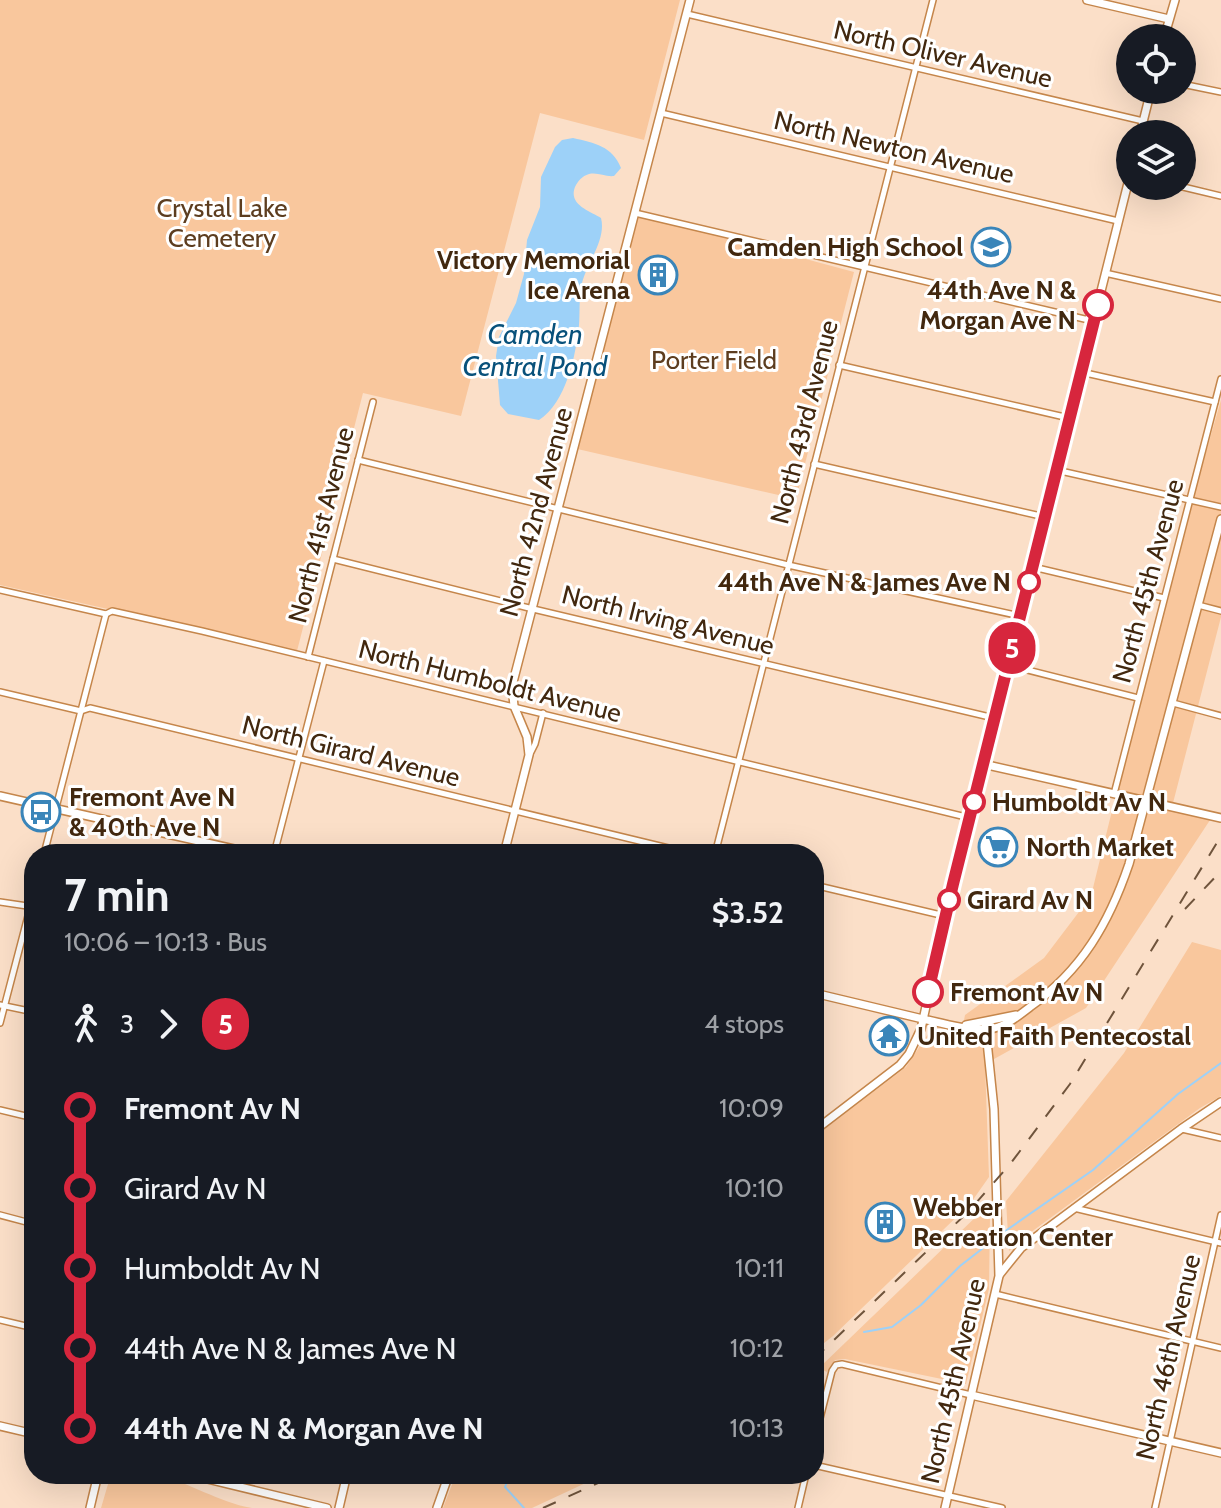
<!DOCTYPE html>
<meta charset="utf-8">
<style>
:root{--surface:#171b24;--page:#20242c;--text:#f1f3f6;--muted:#9ea1a6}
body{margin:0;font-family:Cabin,sans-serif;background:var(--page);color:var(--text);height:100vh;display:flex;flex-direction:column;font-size:30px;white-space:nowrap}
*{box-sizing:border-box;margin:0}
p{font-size:26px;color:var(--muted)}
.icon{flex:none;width:44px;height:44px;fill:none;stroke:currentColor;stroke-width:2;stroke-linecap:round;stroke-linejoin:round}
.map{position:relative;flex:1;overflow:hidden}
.drawer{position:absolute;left:24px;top:844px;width:800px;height:640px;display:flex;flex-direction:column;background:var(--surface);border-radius:32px;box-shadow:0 8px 32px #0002}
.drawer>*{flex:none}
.badge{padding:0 16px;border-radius:26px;font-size:28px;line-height:52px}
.buttons{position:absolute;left:1116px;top:24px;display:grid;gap:16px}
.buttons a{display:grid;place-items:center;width:80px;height:80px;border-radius:50%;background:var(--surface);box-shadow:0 8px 32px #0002;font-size:40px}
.map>.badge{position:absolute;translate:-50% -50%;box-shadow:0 0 0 4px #fff}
.legs{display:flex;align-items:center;gap:12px;height:88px;padding:0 40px;font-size:26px}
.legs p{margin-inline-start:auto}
.headline{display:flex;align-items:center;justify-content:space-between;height:136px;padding:0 40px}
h1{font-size:44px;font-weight:700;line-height:60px}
ul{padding:0 40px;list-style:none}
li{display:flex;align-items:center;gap:28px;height:80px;font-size:30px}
li i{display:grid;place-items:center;width:12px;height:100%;margin:0 10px;background:currentColor}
li i::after{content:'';width:20px;height:20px;margin:-10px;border:6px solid;border-radius:50%;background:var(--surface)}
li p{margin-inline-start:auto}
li:first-child i{background:linear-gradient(#0000 50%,currentColor 0)}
li:last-child i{background:linear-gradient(currentColor 50%,#0000 0)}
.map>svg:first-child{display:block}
</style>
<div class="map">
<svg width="1221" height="1508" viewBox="0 0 1221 1508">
<rect width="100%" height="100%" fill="#fbdfc8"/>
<g fill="#f9c79d">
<path d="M0,0H680L644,140L540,113L461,416L363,393L297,651L0,585Z"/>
<path d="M635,213L854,272L796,499L573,448Z"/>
<path d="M1221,400V617L1173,803L1214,814L1086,1008L985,1064L989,1177L970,1204L833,1336L814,1351V1137L906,1067L928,1034L960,1041L965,1015L1044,958L1091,896L1155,636L1168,599L1192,501Z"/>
<path d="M1192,942L1221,950V1096L1200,1108L1019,1241L1009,1251L1006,1201L1124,1053Z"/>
<path d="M983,1210L990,1216L989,1289L966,1384L845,1359L835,1360L827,1372L819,1368Z"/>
<path d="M111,1474C125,1474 142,1472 156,1475C190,1482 217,1502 252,1508H101Z"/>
<path d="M456,1474H605L532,1508H443Z"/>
</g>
<path fill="#9dd1f8" d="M573,138C595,143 612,146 621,168L614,176C605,177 598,172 589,174C582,176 578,181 575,187C568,205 590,211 601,218C607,241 584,266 581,288C579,300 580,313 579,325C576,355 566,403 539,420L508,414L500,405L496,356L499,337L516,303L524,274L527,240L540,207L541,177L555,147L562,140Z"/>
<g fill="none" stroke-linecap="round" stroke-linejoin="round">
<g stroke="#9dd1f8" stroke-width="2">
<path d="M1001,1234L1093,1170L1178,1094L1221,1063"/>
<path d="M864,1332L892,1327L921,1305L960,1266L996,1238"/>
<path d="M510,1474L505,1487L524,1508"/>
<path d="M559,1474L567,1476L577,1474"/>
</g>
<g stroke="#c5864b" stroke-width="8">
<g id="street">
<path d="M687,14L1143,121"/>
<path d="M1182,84L1221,92"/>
<path d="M661,113L1118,221"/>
<path d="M1179,186L1221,196"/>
<path d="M635,213L1093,321"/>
<path d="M1105,273L1221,299"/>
<path d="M839,365L1069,418"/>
<path d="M1081,372L1215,402"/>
<path d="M358,460L788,565L1020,616"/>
<path d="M814,464L1045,517"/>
<path d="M1056,470L1221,507"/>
<path d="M333,559L529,608L994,718"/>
<path d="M1033,567L1164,598"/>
<path d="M0,590L106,614L112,611L202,631L970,818"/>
<path d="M1198,605L1221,611"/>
<path d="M308,657L373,402"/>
<path d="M1008,665L1138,698"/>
<path d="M0,692L81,711L90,708L693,854"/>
<path d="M1173,703L1221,716"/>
<path d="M530,754L535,744L543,713"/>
<path d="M1114,794L1221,379"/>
<path d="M44,854L106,614"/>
<path d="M274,854L324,661"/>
<path d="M715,854L933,0"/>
<path d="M814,885L945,916"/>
<path d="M0,902L34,907"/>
<path d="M0,1005L34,1012"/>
<path d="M0,1023L34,893"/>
<path d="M0,1110L34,1118"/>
<path d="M1182,1129L1221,1138"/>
<path d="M1074,1208L1221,1243"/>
<path d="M0,1215L34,1224"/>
<path d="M995,1294L1221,1348"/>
<path d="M0,1320L34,1328"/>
<path d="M814,1442L832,1371L836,1365L842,1364L971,1395"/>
<path d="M814,1465L1002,1508"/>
<path d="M798,1508L806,1474"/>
<path d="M1155,1508L1221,1215"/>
</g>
</g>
<g stroke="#c5864b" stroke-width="10">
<g id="secondary">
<path d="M1087,0L1169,19"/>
<path d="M1164,38L1175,0"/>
<path d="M1140,134L1151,90"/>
<path d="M983,764L1221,818"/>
<path d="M0,796L256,854"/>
<path d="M504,854L529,755L527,737L514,706L512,686L690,0"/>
<path d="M814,993C852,1002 889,1011 927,1020C947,1024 968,1031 988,1029C1004,1028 1017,1017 1030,1007C1082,970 1109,923 1129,864L1221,519"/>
<path d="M966,1025L1016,1015"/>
<path d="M814,1131L900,1065L909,1054L921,1029L953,884L1130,175"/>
<path d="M1000,1274L1021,1248L1181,1129L1221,1102"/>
<path d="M971,1395L1221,1453"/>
<path d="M0,1426L34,1434"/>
<path d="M187,1474L327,1508"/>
<path d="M90,1508L98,1474"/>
<path d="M339,1508L347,1474"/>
<path d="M437,1508L449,1474"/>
<path d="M945,1508L999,1276L994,1109L985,1022"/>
</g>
</g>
<use href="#street" stroke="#fff" stroke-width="5"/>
<use href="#secondary" stroke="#fff" stroke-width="7"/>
<g stroke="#6f543c" stroke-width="2" stroke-dasharray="14 14" stroke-linecap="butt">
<path d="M1185,909L1221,871"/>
<path d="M814,1359L969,1211L1011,1163L1070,1084L1221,836"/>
<path d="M543,1508L618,1474"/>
</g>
</g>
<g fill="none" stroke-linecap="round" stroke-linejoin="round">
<g stroke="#fff" stroke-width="18">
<path id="line-1" d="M928,992L953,884L1098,305"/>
</g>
<use href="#line-1" stroke="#d7263d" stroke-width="12"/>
</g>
<defs>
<g id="school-ring" transform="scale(2)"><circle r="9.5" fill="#fff" stroke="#3a85b9" stroke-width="1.5"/><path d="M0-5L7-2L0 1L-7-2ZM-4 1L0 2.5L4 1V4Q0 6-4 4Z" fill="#3a85b9"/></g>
<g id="building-ring" transform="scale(2)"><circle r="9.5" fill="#fff" stroke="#3a85b9" stroke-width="1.5"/><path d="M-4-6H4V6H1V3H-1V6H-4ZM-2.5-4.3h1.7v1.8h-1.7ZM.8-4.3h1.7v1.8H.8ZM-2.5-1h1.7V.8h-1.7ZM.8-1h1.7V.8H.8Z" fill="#3a85b9"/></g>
<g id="bus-ring" transform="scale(2)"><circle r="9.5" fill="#fff" stroke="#3a85b9" stroke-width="1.5"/><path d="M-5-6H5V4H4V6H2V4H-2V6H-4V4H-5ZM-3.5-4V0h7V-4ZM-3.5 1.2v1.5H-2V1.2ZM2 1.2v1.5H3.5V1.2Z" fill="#3a85b9"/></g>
<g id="supermarket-ring" transform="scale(2)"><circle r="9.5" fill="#fff" stroke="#3a85b9" stroke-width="1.5"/><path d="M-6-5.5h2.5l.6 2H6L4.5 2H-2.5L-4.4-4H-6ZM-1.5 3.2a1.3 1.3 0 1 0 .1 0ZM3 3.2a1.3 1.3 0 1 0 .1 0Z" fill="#3a85b9"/></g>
<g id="temple-ring" transform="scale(2)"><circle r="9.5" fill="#fff" stroke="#3a85b9" stroke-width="1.5"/><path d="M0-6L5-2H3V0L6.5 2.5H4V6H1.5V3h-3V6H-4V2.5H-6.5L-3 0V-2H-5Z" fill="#3a85b9"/></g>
</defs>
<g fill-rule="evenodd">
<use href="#school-ring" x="991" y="247"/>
<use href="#building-ring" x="658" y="275"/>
<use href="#bus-ring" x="41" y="812"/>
<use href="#supermarket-ring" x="998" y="847"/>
<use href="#temple-ring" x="889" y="1036"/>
<use href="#building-ring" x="885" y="1222"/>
</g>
<g fill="#fff" stroke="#d7263d" stroke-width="4">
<circle cx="1098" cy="305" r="14"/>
<circle cx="1029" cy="582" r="10"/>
<circle cx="974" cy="802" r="10"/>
<circle cx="949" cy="900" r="10"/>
<circle cx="928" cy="992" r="14"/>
</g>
<g text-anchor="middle" stroke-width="6" stroke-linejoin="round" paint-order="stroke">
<g font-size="26" fill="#42280f" stroke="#fff">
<text transform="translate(943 54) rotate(13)" y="9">North Oliver Avenue</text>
<text transform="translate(894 147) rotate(13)" y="9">North Newton Avenue</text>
<text transform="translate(804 422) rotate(-76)" y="9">North 43rd Avenue</text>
<text transform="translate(536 512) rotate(-75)" y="9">North 42nd Avenue</text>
<text transform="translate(321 525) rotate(-76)" y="9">North 41st Avenue</text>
<text transform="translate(1148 581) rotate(-75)" y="9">North 45th Avenue</text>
<text transform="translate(668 620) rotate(14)" y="9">North Irving Avenue</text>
<text transform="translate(490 681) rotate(14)" y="9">North Humboldt Avenue</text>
<text transform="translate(351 751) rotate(14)" y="9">North Girard Avenue</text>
<text transform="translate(1168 1357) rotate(-77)" y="9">North 46th Avenue</text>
<text transform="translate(953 1381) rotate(-77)" y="9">North 45th Avenue</text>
</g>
<g font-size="26" fill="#5d3d1f" stroke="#fff">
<text x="222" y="217">Crystal Lake<tspan x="222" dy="30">Cemetery</tspan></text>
<text x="714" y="369">Porter Field</text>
</g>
<g font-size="26" font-weight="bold" fill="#42280f" stroke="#fff" text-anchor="start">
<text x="963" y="256" text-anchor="end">Camden High School</text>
<text x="630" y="269" text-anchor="end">Victory Memorial<tspan x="630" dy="30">Ice Arena</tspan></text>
<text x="69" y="806">Fremont Ave N<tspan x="69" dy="30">&amp; 40th Ave N</tspan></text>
<text x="1026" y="856">North Market</text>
<text x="917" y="1045">United Faith Pentecostal</text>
<text x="913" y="1216">Webber<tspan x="913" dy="30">Recreation Center</tspan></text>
</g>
<g font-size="26" font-weight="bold" fill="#42280f" stroke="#fff" text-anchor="start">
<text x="1076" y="299" text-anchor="end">44th Ave N &amp;<tspan x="1076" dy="30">Morgan Ave N</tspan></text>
<text x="1011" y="591" text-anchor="end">44th Ave N &amp; James Ave N</text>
<text x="992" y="811">Humboldt Av N</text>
<text x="967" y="909">Girard Av N</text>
<text x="950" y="1001">Fremont Av N</text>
</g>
<g font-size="28" font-style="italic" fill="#08517b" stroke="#fff">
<text x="535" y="344">Camden<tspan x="535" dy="32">Central Pond</tspan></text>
</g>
</g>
</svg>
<div class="buttons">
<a><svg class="icon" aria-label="locate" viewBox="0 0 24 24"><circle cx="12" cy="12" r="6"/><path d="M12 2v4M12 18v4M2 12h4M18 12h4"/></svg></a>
<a><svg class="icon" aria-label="layers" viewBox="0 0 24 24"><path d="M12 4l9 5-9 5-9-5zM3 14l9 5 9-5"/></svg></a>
</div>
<b class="badge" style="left:1012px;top:648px;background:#d7263d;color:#fff">5</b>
<section class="drawer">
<div class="headline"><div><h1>7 min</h1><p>10:06 – 10:13 · Bus</p></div><b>$3.52</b></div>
<div class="legs"><svg class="icon" aria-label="walk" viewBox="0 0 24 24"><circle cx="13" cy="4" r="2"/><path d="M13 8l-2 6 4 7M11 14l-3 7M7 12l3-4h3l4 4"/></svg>3<svg class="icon" aria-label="forward" viewBox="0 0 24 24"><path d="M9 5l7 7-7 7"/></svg><b class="badge" style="background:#d7263d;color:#fff">5</b><p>4 stops</p></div>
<ul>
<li><i style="color:#d7263d"></i><b>Fremont Av N</b><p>10:09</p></li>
<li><i style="color:#d7263d"></i><span>Girard Av N</span><p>10:10</p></li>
<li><i style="color:#d7263d"></i><span>Humboldt Av N</span><p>10:11</p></li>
<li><i style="color:#d7263d"></i><span>44th Ave N &amp; James Ave N</span><p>10:12</p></li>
<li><i style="color:#d7263d"></i><b>44th Ave N &amp; Morgan Ave N</b><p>10:13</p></li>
</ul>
</section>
</div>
